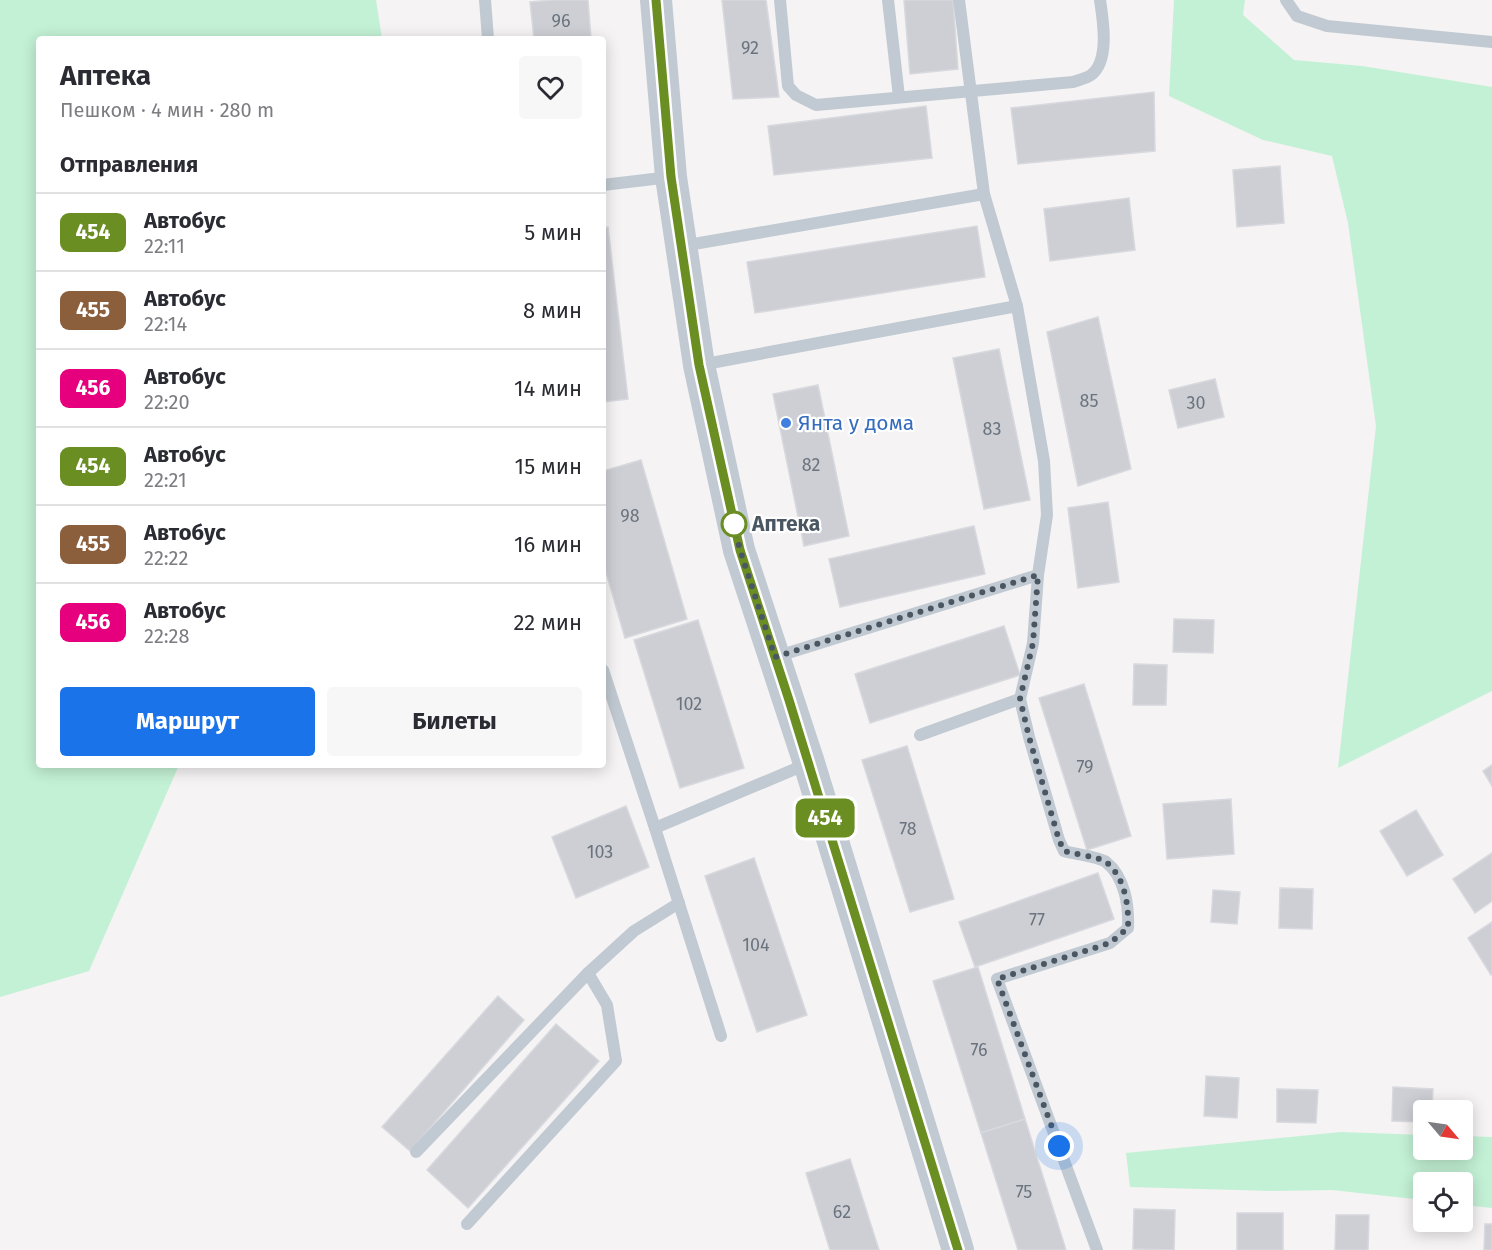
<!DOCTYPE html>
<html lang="ru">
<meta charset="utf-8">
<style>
:root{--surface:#fff;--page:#f7f7f7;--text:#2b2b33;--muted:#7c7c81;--line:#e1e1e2;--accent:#1a73e8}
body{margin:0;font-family:"Fira Sans",sans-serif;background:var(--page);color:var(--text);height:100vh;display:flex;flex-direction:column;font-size:22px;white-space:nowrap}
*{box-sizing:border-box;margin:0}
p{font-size:20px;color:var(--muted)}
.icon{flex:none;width:33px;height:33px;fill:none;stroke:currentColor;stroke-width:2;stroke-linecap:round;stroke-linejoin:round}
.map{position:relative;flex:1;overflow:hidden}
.sheet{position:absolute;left:36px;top:36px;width:570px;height:732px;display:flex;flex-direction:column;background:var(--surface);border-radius:6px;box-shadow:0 3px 15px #0003}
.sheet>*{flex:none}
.badge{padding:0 12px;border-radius:9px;font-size:21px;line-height:39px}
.needle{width:39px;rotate:119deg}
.fabs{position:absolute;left:1413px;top:1100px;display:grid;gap:12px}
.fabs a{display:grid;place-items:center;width:60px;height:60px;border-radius:6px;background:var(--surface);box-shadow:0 3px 15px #0003;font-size:30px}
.you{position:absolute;width:30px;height:30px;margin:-15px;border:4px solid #fff;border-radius:50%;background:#1a73e8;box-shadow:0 0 0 9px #1a73e833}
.map>.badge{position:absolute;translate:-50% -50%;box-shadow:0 0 0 3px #fff}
h2{padding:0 24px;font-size:22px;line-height:54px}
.round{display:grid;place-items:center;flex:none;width:63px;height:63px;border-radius:6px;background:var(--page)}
.headline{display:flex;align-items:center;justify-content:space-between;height:102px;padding:0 24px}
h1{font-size:28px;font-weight:700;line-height:45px}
.button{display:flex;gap:12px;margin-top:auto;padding:12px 24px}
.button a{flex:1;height:69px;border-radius:6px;background:var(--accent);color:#fff;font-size:24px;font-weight:700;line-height:69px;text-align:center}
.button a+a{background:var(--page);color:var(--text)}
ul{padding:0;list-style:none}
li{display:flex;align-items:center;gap:18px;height:78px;padding:0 24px;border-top:2px solid var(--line)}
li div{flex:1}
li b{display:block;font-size:22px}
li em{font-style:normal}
li .badge{min-width:66px;font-weight:700;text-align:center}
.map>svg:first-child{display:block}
</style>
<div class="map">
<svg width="1492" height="1250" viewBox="0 0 1492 1250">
<rect width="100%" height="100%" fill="#f5f3f3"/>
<g fill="#c3f1d5">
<path d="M0,0H376L382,39H39V765H179L89,971L0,997Z"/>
<path d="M1174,0H1245L1243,15L1294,60L1362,66L1492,87V691L1338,768L1376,426L1348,223L1332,156L1263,140L1169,96Z"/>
<path d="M1341,1132L1423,1135L1424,1149H1462L1463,1136L1492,1137V1208L1463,1205L1462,1182H1424L1423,1200L1332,1190L1275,1191L1130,1187L1126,1153Z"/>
</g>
<g fill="#cdcfd5" stroke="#d7d9de" stroke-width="1.5">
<path d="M553,0H588L591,39H534L530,2Z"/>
<path d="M722,0H766L779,97L733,99Z"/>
<path d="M904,0H953L958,69L910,74Z"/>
<path d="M1154,92L1155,151L1018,164L1011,108Z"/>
<path d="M926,106L932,158L774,175L768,126Z"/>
<path d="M1280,166L1284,223L1237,227L1233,170Z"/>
<path d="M1129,198L1135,250L1050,261L1044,209Z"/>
<path d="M977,226L985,277L755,313L747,262Z"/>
<path d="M608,227L628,399L603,402V228Z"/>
<path d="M1098,317L1131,469L1078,486L1047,332Z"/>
<path d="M999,349L1030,500L984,509L953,358Z"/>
<path d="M1215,379L1224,417L1178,428L1169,390Z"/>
<path d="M818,385L849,536L804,546L773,394Z"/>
<path d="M641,460L687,619L625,638L603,562V471Z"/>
<path d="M1108,502L1119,582L1078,588L1068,508Z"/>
<path d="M974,526L985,574L840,607L829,559Z"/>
<path d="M1174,619L1214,620L1213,653L1173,652Z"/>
<path d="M698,620L744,768L680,788L634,640Z"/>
<path d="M1004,626L1020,675L870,723L855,674Z"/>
<path d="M1134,664L1167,665L1166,705H1133Z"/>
<path d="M1084,684L1131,836L1087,850L1039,698Z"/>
<path d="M907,746L954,899L910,912L862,760Z"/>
<path d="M1492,765V786L1483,771Z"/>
<path d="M1231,799L1234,854L1167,859L1163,804Z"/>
<path d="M626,806L649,867L576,898L552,837Z"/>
<path d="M1416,810L1443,855L1407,876L1380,831Z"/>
<path d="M1492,853V901L1475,913L1453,879Z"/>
<path d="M754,858L807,1015L757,1032L705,876Z"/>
<path d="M1098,873L1114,919L975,967L959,922Z"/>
<path d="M1280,888L1313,889L1312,929L1279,928Z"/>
<path d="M1213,890L1240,892L1237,924L1211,922Z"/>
<path d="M1492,922V974L1491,975L1468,938Z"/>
<path d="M978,967L1025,1119L981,1133L933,981Z"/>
<path d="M498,996L524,1020L410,1151L382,1127Z"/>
<path d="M556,1024L599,1061L468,1208L427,1170Z"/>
<path d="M1206,1076L1239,1078L1237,1118L1204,1116Z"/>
<path d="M1393,1087L1433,1089L1432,1110H1424V1122L1392,1121Z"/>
<path d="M1277,1089L1318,1090L1316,1123L1277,1122Z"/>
<path d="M1025,1119L1066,1250H1018L981,1133Z"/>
<path d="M850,1159L879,1250H830L806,1173Z"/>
<path d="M1134,1209L1175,1210L1174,1250L1133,1249Z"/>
<rect x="1237" y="1213" width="46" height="37"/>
<path d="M1336,1215H1369L1368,1250H1335Z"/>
<path d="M1485,1224H1492V1250H1484Z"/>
</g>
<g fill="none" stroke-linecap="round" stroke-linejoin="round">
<g stroke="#c1cad2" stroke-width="12">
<path d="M485,0L488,39"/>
<path d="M780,0L788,86L796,95L816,105L1073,82C1079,80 1087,78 1091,75C1110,61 1103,20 1100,0"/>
<path d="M888,0L899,97"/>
<path d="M1286,0L1297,16L1327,26L1492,42"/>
<path d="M603,185L670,177"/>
<path d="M984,194L1017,306"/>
<path d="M682,246L984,194L959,0"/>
<path d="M700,365L1017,306L1044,461L1047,515L1038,575L775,657"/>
<path d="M1038,575L1033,643L1020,699L1029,737L1059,840L1064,851C1074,854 1099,857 1106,862C1125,877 1129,906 1128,928L1110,943L997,979L1097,1250"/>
<path d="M603,670L655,828L807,764"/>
<path d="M920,735L1020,699"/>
<path d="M655,828L721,1036"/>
<path d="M416,1152L588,973L634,931L679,903"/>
<path d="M467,1224L616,1061L607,1005L588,973"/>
</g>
<path stroke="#c1cad2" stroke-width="32" d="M656,0L671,177L699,365L739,550L809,763L958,1250"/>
</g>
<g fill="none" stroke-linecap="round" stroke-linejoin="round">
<g stroke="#fff" stroke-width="14">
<path id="line" d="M656,0L671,177L699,365L740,550L789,700L958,1250"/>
</g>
<use href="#line" stroke="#6b8e23" stroke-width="9"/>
<path stroke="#4a5661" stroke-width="6" stroke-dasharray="0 10.8" d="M734,524L740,550L775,657L1038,575L1033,643L1020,699L1029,737L1059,840L1064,851C1074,854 1099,857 1106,862C1125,877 1129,906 1128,928L1110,943L997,979L1059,1146"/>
</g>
<circle fill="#3f7fe0" stroke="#fff" stroke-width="2" cx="786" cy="423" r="6"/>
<circle fill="#fff" stroke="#6b8e23" stroke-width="3" cx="734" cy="524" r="12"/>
<g text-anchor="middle" stroke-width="4.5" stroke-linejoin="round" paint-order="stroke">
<g font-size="18" fill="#6b747e">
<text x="561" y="27">96</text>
<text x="750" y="54">92</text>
<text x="1089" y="407">85</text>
<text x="1196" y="409">30</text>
<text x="992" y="435">83</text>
<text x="811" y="471">82</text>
<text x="630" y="522">98</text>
<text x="689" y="710">102</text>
<text x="1085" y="773">79</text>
<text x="908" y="835">78</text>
<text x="600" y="858">103</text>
<text x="1037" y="926">77</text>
<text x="756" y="951">104</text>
<text x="979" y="1056">76</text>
<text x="1024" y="1198">75</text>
<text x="842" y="1218">62</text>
</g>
<g font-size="21" fill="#366cbe" stroke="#fff" text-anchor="start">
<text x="798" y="430">Янта у дома</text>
</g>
<g font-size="21" font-weight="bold" fill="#4a5661" stroke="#fff" text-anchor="start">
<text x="752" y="531">Аптека</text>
</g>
</g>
</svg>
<div class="fabs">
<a><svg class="needle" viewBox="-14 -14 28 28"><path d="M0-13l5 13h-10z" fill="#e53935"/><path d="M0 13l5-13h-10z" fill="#7c7c81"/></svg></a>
<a><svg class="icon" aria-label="locate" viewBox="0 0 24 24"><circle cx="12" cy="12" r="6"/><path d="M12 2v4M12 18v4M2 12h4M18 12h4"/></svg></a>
</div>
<div class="you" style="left:1059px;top:1146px"></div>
<b class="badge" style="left:825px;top:818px;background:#6b8e23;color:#fff">454</b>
<section class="sheet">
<div class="headline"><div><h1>Аптека</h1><p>Пешком · 4 мин · 280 m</p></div><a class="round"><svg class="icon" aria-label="heart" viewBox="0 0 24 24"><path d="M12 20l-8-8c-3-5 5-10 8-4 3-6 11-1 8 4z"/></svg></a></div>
<h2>Отправления</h2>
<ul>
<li><span class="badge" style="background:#6b8e23;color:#fff">454</span><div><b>Автобус</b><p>22:11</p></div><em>5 мин</em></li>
<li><span class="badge" style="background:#8b5e3c;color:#fff">455</span><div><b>Автобус</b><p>22:14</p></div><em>8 мин</em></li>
<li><span class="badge" style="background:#e6007e;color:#fff">456</span><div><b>Автобус</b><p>22:20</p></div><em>14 мин</em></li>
<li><span class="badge" style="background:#6b8e23;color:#fff">454</span><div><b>Автобус</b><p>22:21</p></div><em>15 мин</em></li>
<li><span class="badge" style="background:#8b5e3c;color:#fff">455</span><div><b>Автобус</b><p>22:22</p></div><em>16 мин</em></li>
<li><span class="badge" style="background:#e6007e;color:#fff">456</span><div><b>Автобус</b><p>22:28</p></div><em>22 мин</em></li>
</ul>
<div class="button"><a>Маршрут</a><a>Билеты</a></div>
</section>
</div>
